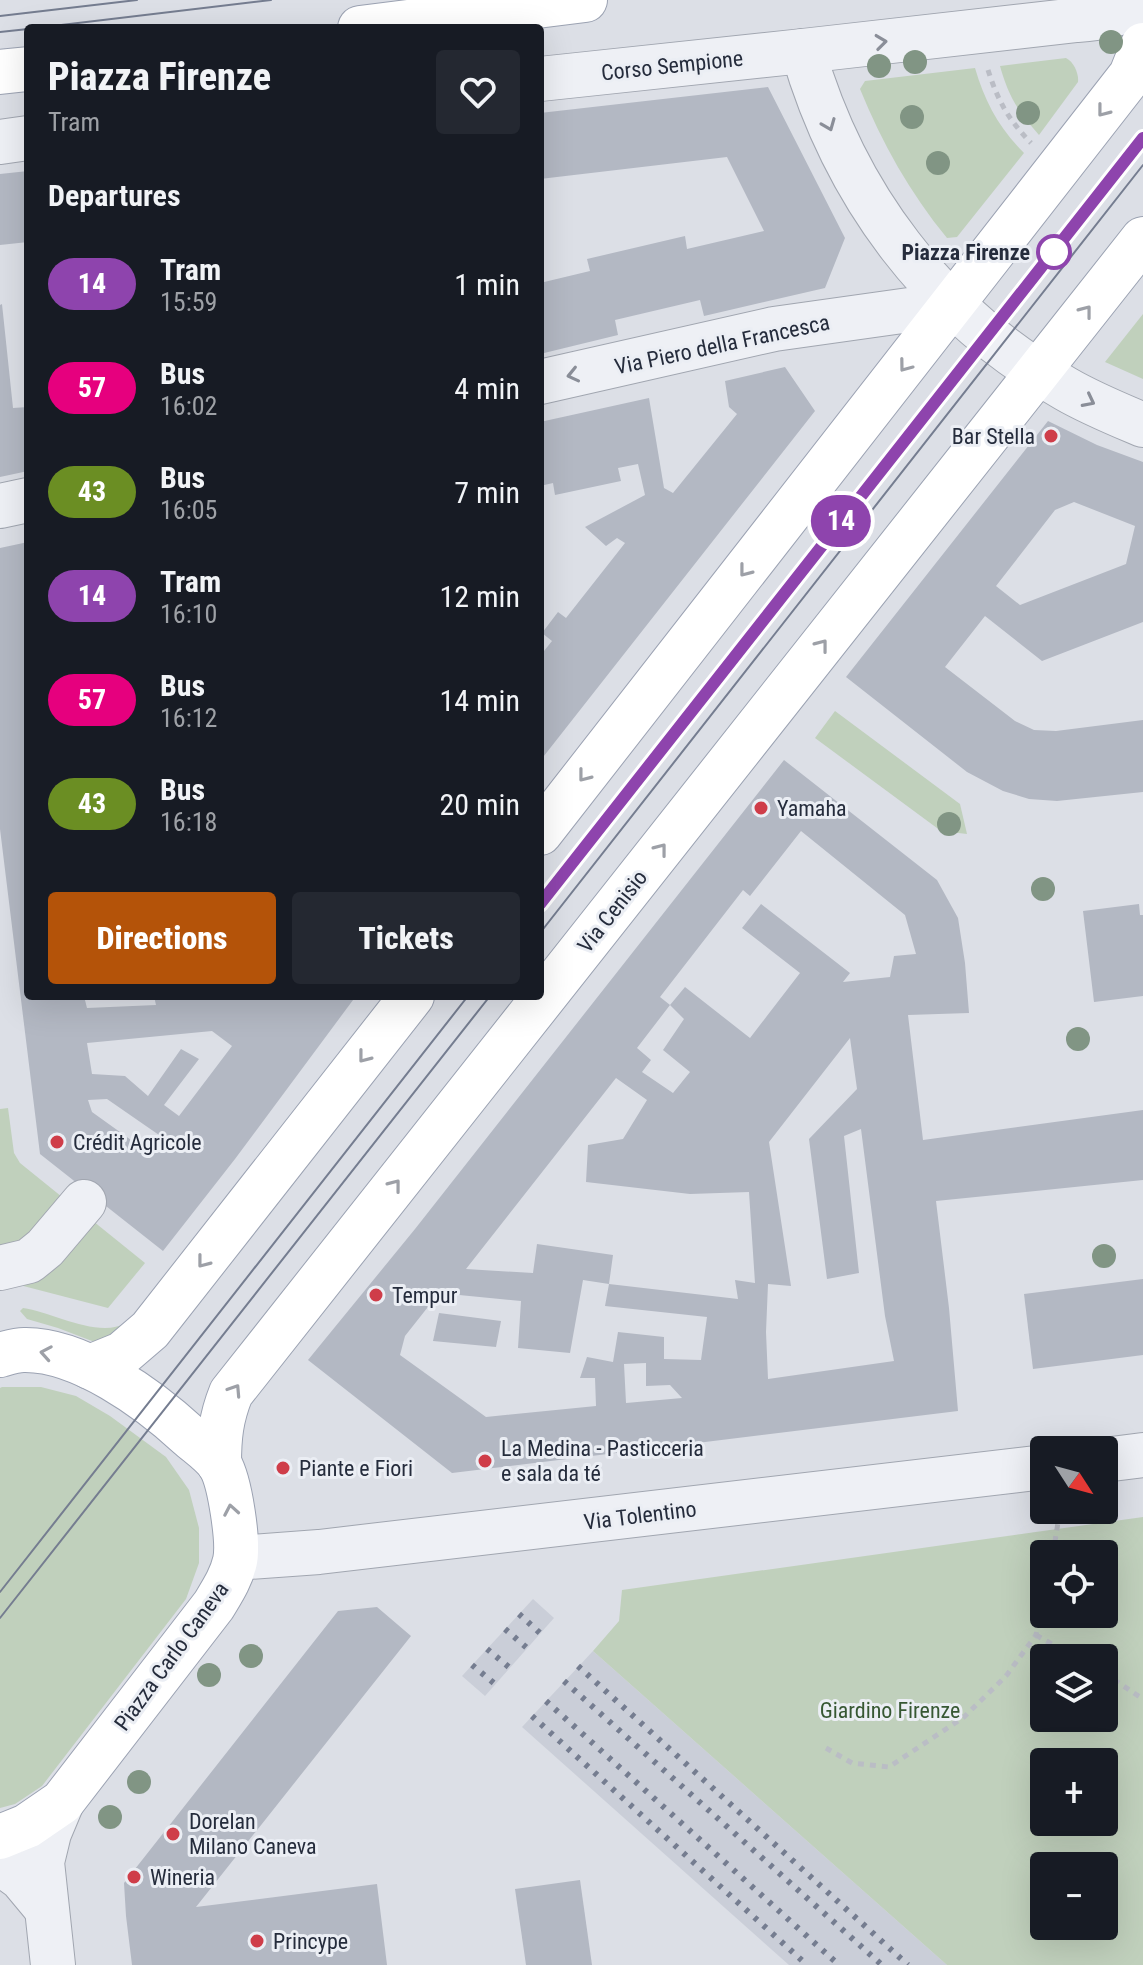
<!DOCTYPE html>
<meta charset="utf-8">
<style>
:root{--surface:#171b24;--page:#242831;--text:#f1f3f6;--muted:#9ea1a6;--accent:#b45309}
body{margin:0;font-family:"Roboto Condensed",sans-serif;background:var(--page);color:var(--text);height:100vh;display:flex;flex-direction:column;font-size:30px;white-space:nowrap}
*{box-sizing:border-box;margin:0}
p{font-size:26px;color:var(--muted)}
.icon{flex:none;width:44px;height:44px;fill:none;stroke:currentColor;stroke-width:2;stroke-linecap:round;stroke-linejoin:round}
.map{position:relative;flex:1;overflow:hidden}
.side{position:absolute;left:24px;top:24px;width:520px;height:976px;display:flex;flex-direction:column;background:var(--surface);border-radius:8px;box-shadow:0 8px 32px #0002}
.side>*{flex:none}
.badge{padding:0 16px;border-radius:26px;font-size:28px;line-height:52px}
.needle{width:52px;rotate:126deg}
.buttons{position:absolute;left:1030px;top:1436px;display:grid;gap:16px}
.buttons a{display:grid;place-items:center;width:88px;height:88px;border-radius:8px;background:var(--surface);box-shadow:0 8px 32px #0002;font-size:40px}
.map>.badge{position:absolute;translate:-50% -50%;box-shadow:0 0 0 4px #fff}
h2{padding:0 24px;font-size:30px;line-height:72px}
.round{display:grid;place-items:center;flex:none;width:84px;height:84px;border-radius:8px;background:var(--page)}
.overview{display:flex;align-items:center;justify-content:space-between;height:136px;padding:0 24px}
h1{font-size:38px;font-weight:800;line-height:60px}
.action{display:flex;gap:16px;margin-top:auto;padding:16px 24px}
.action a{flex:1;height:92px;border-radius:8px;background:var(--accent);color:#fff;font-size:32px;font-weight:800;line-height:92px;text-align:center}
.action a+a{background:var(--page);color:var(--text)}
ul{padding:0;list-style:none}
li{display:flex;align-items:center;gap:24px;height:104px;padding:0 24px}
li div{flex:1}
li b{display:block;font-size:30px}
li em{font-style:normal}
li .badge{min-width:88px;font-weight:700;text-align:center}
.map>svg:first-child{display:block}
</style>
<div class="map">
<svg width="1143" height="1965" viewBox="0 0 1143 1965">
<rect width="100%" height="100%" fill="#dcdfe6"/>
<g fill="#caced8">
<path d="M533,1599L554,1618L485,1696L462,1676Z"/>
<path d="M593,1651L947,1965H789L522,1727Z"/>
</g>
<g fill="#c0d0bc" fill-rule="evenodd">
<path d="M1066,58C1074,62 1079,74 1078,82L1039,135C1018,112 1008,95 1000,66Z"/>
<path d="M975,68C985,102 999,128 1024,153L957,237L947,238C910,193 882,143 860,89L865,81Z"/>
<path d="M1143,314V379L1105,362Z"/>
<path d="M835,711L960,804L967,834L941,831L815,738Z"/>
<path d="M8,1108L14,1153L20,1163L67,1201L39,1235L0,1251V1109Z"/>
<path d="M88,1217L145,1263L108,1308L8,1282Z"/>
<path d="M23,1308C53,1312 98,1339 126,1323L107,1342L92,1341L58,1328L27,1319L20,1311Z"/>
<path d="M2,1387H41L76,1396L110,1416L166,1457L189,1490L199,1528V1563L186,1599L42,1786L15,1804L0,1808V1388Z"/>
<path d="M1143,1517V1965H947L593,1651L619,1621L622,1590ZM1044,1554H1104V1614H1044ZM1044,1658H1104V1718H1044ZM1044,1762H1104V1822H1044ZM1044,1866H1104V1926H1044Z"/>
</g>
<g fill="#b3b8c3" fill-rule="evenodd">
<path d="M768,87L845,238L825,288L704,316L700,300L615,320L618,335L540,354V283L590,271L587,259L685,236L687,249L764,231L727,157L540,179V113Z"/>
<path d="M28,171V242L0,245V174Z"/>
<path d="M2,304L13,408L28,407V471L0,477V305Z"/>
<path d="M785,367L815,411L540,761V656L552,641L542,633L558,612L566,618L625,543L617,538L606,546L585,527L645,495L638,464L618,468L621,481L555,495L553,483L540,486V422L649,398L664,488L673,493L737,414L729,407L725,381Z"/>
<path d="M1048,421L1097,445L1143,462V622L1042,661L985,616L945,667L1015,721L1034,730L1056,731L1143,720V792L1057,801L1029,799L1003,791L967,772L846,677ZM1074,502L1135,526L1126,564L1020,605L996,586L1055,510Z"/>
<path d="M28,542V996H84L87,1008L156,1005L154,996H356L235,1159L163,1251L40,1154L0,829V548ZM212,1031L232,1046L179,1116L164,1105L199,1059L181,1049L148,1096L125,1076L92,1074L87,1043ZM107,1099L159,1135L145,1150L92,1112L88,1100Z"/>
<path d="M784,760L937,880L958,918L965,963L969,1013L908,1015L923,1140L1143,1110V1180L936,1201L949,1308L958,1411L452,1473L308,1360L415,1229ZM801,831L905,915L916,954L894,956L890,977L843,982L850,973L761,904L742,928L800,973L750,1038L685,987L670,1005L684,1019L663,1050L690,1072L673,1093L642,1072L651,1060L637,1048L670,1005L660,997L743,890L750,896ZM850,1038L857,1089L809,1139L827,1279L859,1273L844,1136L861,1129L885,1316L894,1361L768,1379L766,1332L768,1284L791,1286L769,1142ZM616,1078L647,1100L623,1139L588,1145L586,1182L690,1194L749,1192L755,1283L735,1280L738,1299L609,1284L605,1306L707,1317L701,1360L664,1359V1337L618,1332L613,1362L587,1357L580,1378H595L596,1406L486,1417L400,1355L405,1336L439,1293L521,1301L518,1348L570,1353L583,1280L609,1284L613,1255L537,1244L533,1273L466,1269ZM646,1363V1386L670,1385L682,1398L626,1403L624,1364Z"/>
<path d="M1139,904L1140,915H1143V996L1094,1002L1083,911Z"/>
<path d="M1143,1279V1355L1033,1369L1024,1294Z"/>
<path d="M439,1313L501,1321L496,1347L433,1341Z"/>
<path d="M377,1607L411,1636L196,1907L377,1884L387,1965H132L126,1916L124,1883L338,1611Z"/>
<path d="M580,1880L592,1965H526L515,1889Z"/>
</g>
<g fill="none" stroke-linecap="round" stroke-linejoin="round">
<g stroke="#a1a6b0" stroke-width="46">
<g id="minor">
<path d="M803,51C845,196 934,314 1066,389C1090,403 1117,414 1143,425"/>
<path d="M540,79L803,51L1077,20C1104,18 1119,15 1143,4"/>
<path d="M0,142L28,138"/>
<path d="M540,382L774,329L952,304"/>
<path d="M0,506L28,500"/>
<path d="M0,1268L29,1261L45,1248L84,1202"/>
<path d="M1104,1460L1143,1455"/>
<path d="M236,1558L319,1552L1044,1467"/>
<path d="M0,1863L21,1878L46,1908"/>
<path d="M53,1965L42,1862L49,1833L62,1802"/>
</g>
</g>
<g stroke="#9ba2b2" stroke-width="46">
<g id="major">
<path d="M360,28L585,0"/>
<path d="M0,72L28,69"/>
<path d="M540,833L1131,75L1143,45"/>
<path d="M0,1355C7,1353 16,1350 24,1350C80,1349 149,1399 189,1436C198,1444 213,1454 220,1465C230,1482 239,1542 235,1561C231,1578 223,1590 214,1605L62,1802L27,1826L0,1837"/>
<path d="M90,1367L122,1354L150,1330L412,996"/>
<path d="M219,1464C219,1437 221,1418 231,1393L1143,239"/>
</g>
</g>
<g stroke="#babdc5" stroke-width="5" stroke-dasharray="6 6" stroke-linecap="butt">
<path d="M988,70C998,101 1008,119 1031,143"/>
<path d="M1053,1554L1060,1510"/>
<path d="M1036,1635L1076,1658"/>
<path d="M1104,1673L1143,1699"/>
<path d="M826,1748L852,1763L889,1767L964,1717L1006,1676L1036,1635L1044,1598"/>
</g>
<use href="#minor" stroke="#eef0f5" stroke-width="44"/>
<use href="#major" stroke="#fff" stroke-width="44"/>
<g stroke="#757d90" stroke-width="2">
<path d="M0,16L137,0"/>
<path d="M36,28L271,0"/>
<path d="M0,32L28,29"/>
<path d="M540,904L1143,138"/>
<path d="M540,933L1143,165"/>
<path d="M0,1592L468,996"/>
<path d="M0,1618L490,996"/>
</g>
<g stroke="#757d90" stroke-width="6" stroke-dasharray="4 8" stroke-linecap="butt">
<path d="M519,1614L541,1634"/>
<path d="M505,1629L527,1648"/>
<path d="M487,1649L510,1668"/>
<path d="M472,1665L495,1684"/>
<path d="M578,1666L908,1965"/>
<path d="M564,1681L882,1965"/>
<path d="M546,1701L839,1965"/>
<path d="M532,1716L807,1965"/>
</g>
</g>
<g fill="#819584">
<circle cx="1111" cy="42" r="12"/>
<circle cx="915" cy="62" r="12"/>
<circle cx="879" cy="66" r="12"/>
<circle cx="1028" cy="113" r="12"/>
<circle cx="912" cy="117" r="12"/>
<circle cx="938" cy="163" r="12"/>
<circle cx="949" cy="824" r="12"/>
<circle cx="1043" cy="889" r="12"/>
<circle cx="1078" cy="1039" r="12"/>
<circle cx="1104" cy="1256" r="12"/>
<circle cx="251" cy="1656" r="12"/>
<circle cx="209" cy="1675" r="12"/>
<circle cx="139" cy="1782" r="12"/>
<circle cx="110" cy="1817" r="12"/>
</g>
<defs><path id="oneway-chevron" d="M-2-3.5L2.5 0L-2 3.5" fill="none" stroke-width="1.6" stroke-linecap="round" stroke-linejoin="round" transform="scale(2)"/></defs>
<g stroke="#8a8e98">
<use href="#oneway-chevron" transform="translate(881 42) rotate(-7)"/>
<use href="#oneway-chevron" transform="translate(829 125) rotate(68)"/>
<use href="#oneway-chevron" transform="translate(573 375) rotate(167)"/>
<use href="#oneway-chevron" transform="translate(1089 401) rotate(27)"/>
</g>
<g stroke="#9da0a7">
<use href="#oneway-chevron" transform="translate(1103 111) rotate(128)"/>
<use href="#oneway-chevron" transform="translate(1086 311) rotate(-52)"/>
<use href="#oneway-chevron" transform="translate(905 366) rotate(127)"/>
<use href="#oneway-chevron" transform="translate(745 571) rotate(128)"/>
<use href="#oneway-chevron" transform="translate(822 645) rotate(-52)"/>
<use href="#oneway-chevron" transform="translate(584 776) rotate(128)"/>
<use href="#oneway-chevron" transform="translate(661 849) rotate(-52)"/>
<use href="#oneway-chevron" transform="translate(364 1057) rotate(128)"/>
<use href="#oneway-chevron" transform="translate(395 1185) rotate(-52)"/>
<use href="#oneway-chevron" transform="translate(203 1262) rotate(128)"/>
<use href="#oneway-chevron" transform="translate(46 1353) rotate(-170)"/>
<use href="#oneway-chevron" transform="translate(235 1390) rotate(-57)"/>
<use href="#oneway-chevron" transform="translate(231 1510) rotate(-100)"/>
</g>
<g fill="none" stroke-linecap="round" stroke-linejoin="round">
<g stroke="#fff" stroke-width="18">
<path id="line" d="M540,904L1143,138"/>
</g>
<use href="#line" stroke="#8e44ad" stroke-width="12"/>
</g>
<circle fill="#fff" stroke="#8e44ad" stroke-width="4" cx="1054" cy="252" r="16"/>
<g fill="#cf3d49" stroke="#ebeef4" stroke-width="3">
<circle cx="1051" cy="436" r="8"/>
<circle cx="761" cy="808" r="8"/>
<circle cx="57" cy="1142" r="8"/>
<circle cx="376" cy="1295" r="8"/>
<circle cx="485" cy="1461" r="8"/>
<circle cx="283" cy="1468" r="8"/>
<circle cx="173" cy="1834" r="8"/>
<circle cx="134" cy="1877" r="8"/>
<circle cx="257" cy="1941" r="8"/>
</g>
<g text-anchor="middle" stroke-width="6" stroke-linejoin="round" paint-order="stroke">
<g font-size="22" fill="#252c3c" stroke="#ebeef4">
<text transform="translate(672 65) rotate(-6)" y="8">Corso Sempione</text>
<text transform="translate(722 344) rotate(-12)" y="8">Via Piero della Francesca</text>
<text transform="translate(612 911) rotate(-52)" y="8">Via Cenisio</text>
<text transform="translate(640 1515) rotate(-7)" y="8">Via Tolentino</text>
<text transform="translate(171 1656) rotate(-54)" y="8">Piazza Carlo Caneva</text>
</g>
<g font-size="22" font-weight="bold" fill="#252c3c" stroke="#ebeef4" text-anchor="end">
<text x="1030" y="260">Piazza Firenze</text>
</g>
<g font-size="22" fill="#252c3c" stroke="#ebeef4" text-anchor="start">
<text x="1035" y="444" text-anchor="end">Bar Stella</text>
<text x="777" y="816">Yamaha</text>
<text x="73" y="1150">Crédit Agricole</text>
<text x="392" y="1303">Tempur</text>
<text x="501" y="1456">La Medina - Pasticceria<tspan x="501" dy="25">e sala da té</tspan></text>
<text x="299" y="1476">Piante e Fiori</text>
<text x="189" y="1829">Dorelan<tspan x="189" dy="25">Milano Caneva</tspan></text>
<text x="150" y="1885">Wineria</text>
<text x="273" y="1949">Princype</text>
</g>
<g font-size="22" fill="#375833" stroke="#ebeef4">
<text x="890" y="1718">Giardino Firenze</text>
</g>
</g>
</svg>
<div class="buttons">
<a><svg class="needle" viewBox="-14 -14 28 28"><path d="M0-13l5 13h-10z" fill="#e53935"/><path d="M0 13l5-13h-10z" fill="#9ea1a6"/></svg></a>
<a><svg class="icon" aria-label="locate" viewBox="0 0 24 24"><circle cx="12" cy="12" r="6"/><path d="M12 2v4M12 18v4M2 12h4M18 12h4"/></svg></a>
<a><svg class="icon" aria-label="layers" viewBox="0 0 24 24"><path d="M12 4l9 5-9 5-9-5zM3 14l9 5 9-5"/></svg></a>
<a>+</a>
<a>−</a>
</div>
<b class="badge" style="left:841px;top:521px;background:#8e44ad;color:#fff">14</b>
<section class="side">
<div class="overview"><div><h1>Piazza Firenze</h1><p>Tram</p></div><a class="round"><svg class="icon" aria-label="heart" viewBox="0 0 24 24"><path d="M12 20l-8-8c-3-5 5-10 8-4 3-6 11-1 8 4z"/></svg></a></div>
<h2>Departures</h2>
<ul>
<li><span class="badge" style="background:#8e44ad;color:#fff">14</span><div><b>Tram</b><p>15:59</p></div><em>1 min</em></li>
<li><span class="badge" style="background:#e6007e;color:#fff">57</span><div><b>Bus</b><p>16:02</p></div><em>4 min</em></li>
<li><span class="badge" style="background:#6b8e23;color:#fff">43</span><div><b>Bus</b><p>16:05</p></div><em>7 min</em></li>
<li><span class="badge" style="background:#8e44ad;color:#fff">14</span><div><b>Tram</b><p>16:10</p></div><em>12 min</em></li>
<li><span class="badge" style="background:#e6007e;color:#fff">57</span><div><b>Bus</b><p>16:12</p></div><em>14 min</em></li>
<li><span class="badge" style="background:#6b8e23;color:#fff">43</span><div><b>Bus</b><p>16:18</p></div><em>20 min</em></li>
</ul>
<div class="action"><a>Directions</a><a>Tickets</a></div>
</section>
</div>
